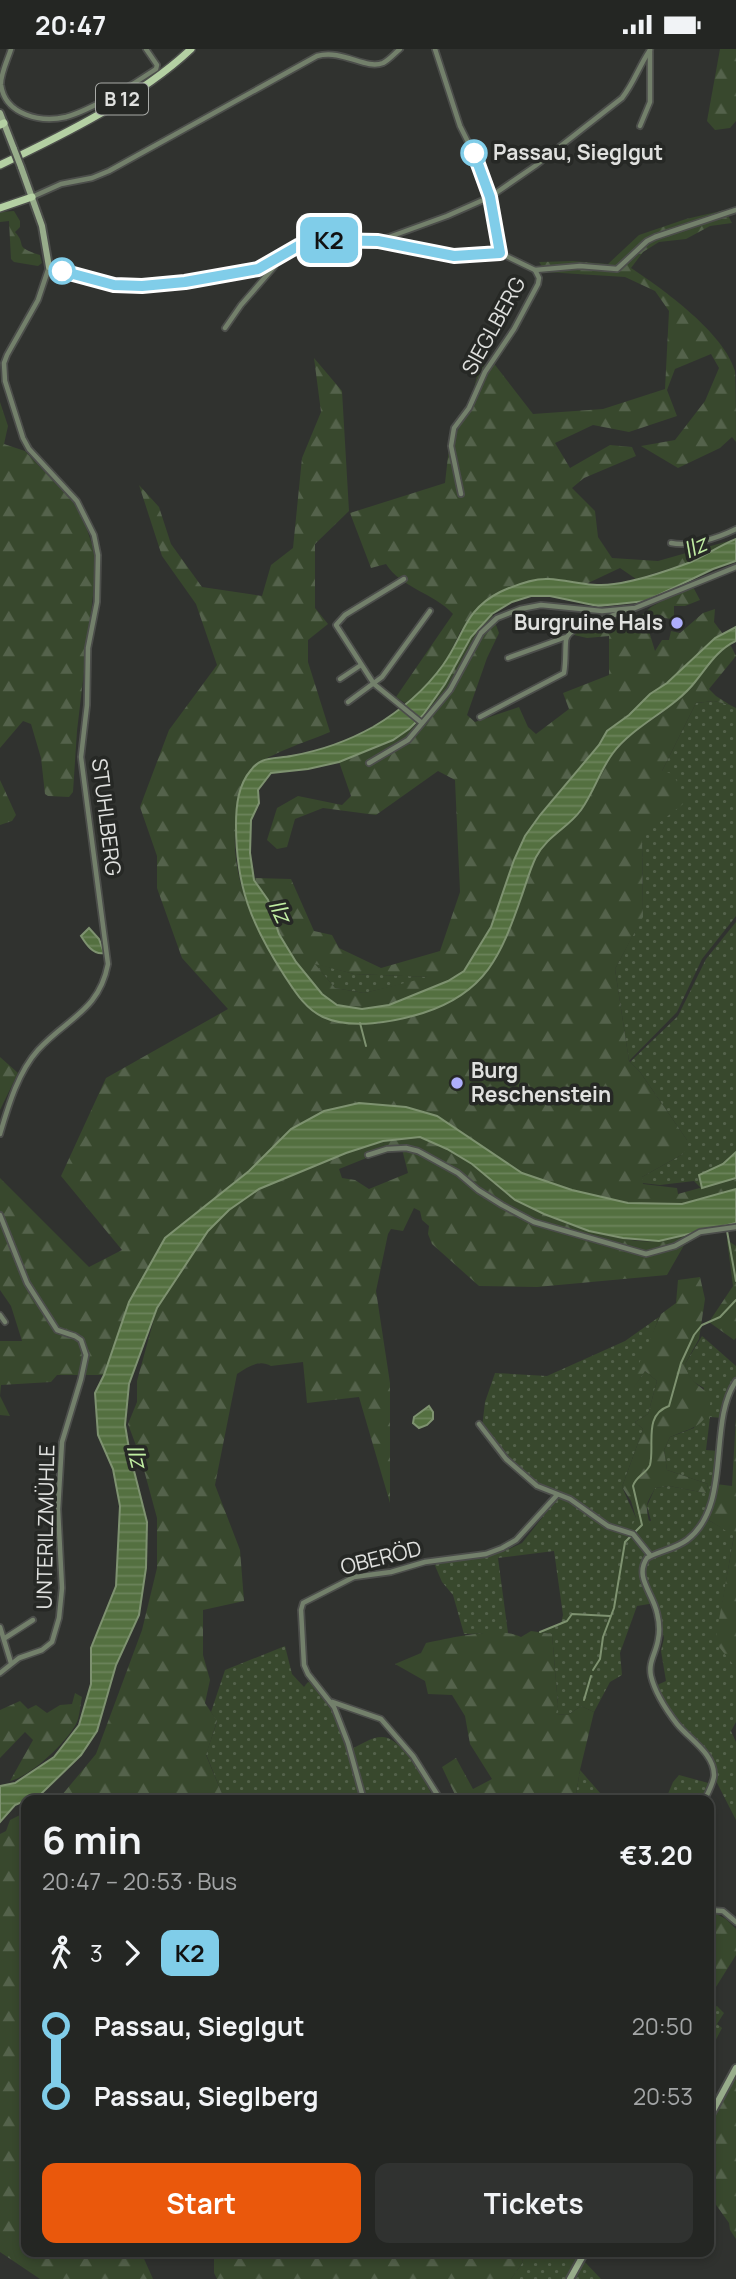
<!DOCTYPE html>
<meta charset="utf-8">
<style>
:root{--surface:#242623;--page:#303230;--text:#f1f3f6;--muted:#a3a5a6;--line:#414341;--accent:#ea580c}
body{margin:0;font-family:Manrope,sans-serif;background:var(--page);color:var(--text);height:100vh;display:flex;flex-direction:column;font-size:26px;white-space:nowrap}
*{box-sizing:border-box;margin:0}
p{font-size:23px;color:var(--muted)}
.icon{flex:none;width:38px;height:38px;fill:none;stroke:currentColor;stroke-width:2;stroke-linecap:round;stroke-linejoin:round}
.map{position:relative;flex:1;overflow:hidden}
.side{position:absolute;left:21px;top:1746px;width:693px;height:462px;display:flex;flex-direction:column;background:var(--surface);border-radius:14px;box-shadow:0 4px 10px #0003,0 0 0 2px var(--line)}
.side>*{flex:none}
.badge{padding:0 14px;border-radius:10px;font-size:24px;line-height:46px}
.map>.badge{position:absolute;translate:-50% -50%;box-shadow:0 0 0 4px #fff}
.legs{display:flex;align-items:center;gap:10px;height:77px;padding:0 21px;font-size:23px}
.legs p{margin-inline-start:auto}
.summary{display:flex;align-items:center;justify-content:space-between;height:119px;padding:0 21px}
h1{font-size:38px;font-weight:700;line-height:52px}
.button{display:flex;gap:14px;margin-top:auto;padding:14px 21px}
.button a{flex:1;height:80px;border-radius:14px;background:var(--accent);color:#fff;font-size:28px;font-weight:700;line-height:80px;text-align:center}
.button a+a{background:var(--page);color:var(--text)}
ul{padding:0 21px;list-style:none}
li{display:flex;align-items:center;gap:24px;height:70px;font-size:26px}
li i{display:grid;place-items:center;width:10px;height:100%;margin:0 9px;background:currentColor}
li i::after{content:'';width:18px;height:18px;margin:-9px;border:5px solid;border-radius:50%;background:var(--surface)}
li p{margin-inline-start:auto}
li:first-child i{background:linear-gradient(#0000 50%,currentColor 0)}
li:last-child i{background:linear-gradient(currentColor 50%,#0000 0)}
.status{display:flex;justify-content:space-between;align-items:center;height:49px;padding:0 35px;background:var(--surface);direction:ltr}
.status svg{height:19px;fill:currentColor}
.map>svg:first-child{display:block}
</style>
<div class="status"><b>20:47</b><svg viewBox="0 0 49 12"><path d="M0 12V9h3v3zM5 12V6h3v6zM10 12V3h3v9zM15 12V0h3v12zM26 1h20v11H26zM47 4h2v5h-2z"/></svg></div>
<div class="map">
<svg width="736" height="2230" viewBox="0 0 736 2230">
<defs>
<pattern id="grass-dots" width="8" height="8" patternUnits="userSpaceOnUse" patternTransform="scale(1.75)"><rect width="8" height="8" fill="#38482d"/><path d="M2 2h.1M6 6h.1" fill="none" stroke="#54624b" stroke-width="1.8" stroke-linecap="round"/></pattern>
<pattern id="forest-firs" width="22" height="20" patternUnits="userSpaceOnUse" patternTransform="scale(1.75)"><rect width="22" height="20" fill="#38482d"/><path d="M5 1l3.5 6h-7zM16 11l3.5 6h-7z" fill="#54624b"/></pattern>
<pattern id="water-rules" width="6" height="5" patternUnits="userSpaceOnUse" patternTransform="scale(1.75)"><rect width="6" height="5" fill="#547040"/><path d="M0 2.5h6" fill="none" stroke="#6c845b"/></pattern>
</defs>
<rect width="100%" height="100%" fill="#30322f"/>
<g fill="url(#grass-dots)">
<path d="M714,652L730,656L736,659V867L702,910L677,963L629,1012L615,920L643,867L642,787L662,722L696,654Z"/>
<path d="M736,873V1103L723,1115L699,1126L706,1139H701L694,1132L660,1136L642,1134V1128L683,1105L687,1091L640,1023L630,1013L678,967L706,910Z"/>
<path d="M314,914L354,925L433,928L364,944L335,939Z"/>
<path d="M659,1268L633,1339L645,1322L657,1332L648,1365L635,1373L643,1380L622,1438L636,1469L651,1472L647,1457L655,1439L669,1437L706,1444L708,1435L667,1421L664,1401L670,1388L694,1379L704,1339C692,1333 688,1328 685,1315L702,1287L736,1317V1332L723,1369L710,1368L706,1401L719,1402L714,1438L705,1469L734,1486L716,1592L736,1619V1673L731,1682L736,1693V1771L714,1728L708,1708L676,1674L655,1637L666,1632L661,1602L664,1589L655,1554L637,1557L620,1604L622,1626L610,1633L594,1663L581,1657L568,1666L555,1665L558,1656L552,1585L540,1583L561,1574L563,1566L554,1502L498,1509L508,1584L464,1585L453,1546L442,1533L433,1512L509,1500L522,1494L557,1450H567L537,1437L506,1410L482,1379L485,1353L495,1324L547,1327L625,1292Z"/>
<path d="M285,1597L292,1625L304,1638L308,1633L312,1634L331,1652L350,1701C360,1696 371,1688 382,1688C403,1688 426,1734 435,1752H225L206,1705L217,1673L211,1663L225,1621Z"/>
<path d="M580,1721L607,1752H575Z"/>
<path d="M679,1726L712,1735L704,1752H665L673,1733Z"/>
<path d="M717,1957L724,1964L717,1975L722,1979L709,2004V1959Z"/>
<path d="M519,2203H575L580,2207L567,2230H511L523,2213Z"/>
<path d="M583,2211L601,2230H572Z"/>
</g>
<g fill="url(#forest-firs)" fill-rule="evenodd">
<path d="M720,0H736V72L730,79L715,81L707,72Z"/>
<path d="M725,161L732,174L710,177L686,190L659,193L643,203L631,219C663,240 724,284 735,322C736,337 736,375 736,393L732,388L720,399L678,419L641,397L675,391L705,352L719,319L711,305L675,320L667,341L677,367L629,383L593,376L555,394L570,419L610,396L632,398L636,407L584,429L572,439L595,462L598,488L612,509L658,512L732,491L693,512L636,530L620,519L586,535L545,529L500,544L461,581L446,612L423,642L405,654L396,648L453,565C434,544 401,539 386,515L371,519L350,464L445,434L449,398L470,357L479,318L492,312L533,365L603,360L665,340L669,262L655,242L625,228L546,223L539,213L573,212L608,215L639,186L686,170Z"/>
<path d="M14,162L20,172V178L15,183C28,197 12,197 40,206L42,214L38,217L14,213L11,210L9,172L0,173V163Z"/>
<path d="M314,309L342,342L349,462L315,495V559L328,575L308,591V613L330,683C309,692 267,705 253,719C246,726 244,740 241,749C218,824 263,897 305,956L378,975L423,964L454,951L522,847L534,811L546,792L580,764L613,704L633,684L662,664L694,634L708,614L730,595L736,607L709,640L716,647L730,656L714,652L696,654L662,722L673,725L687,752L642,787L643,868L615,920L629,1012L640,1023L687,1091V1099L683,1105L642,1128L643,1135L677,1139L678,1145L736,1129V1140L682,1155L628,1154L572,1141L522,1124L437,1067L291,1080L129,1253L104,1326H57L51,1333L1,1336L0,1347L10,1367L0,1366V1292H22L11,1257L0,1241V1129L89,1218L122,1201L61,1127L106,1029L228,960L182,909L157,839V807L140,758L169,681L217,616L196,555L162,507L139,436L159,458L171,495L202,538L262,547L271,516L293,499L302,409L321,363Z"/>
<path d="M0,353L8,377L4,395L25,402L73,453L85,475L93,498L96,521L77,682L73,743L69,748L48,747L45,745L41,709L31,675L23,672L0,699Z"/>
<path d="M692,536L700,551L685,557H674V570L663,569L648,579L655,602L662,591H669L671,582L680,584L703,564L715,560L714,573L723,585L715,589L667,634L650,645L629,666L607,682L599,696L539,766L525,787L514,811L491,878L464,922L448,932L389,956L362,960L337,956L322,945L296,913L279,885L268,851L254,829L291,830L314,882L332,886L339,899L381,919L440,902L460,843L455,731L438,722L376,766L323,759L295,770L287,798L277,800L267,791L277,759L298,747L342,756L351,747L339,713C362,704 387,697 407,682C438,658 449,619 470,589C476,580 485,572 492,565L499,584L487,609L467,666L475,673L519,658L528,678L536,685L569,660L563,644L609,626V587L587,589L574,586L578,579L622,566L640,568L651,558ZM315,915L354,925L429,928L364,944L335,939Z"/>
<path d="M0,731L16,766L12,772L0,776Z"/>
<path d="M0,1008L18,1024L0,1061Z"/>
<path d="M421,1088C439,1096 457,1104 473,1116C487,1127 500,1141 515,1151C547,1171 621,1196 659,1192C670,1190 681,1186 691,1184L667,1226L537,1238L479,1237L432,1195L428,1185L429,1177L422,1171L420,1162L414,1159L403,1182L391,1180L388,1185L376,1242L390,1334V1454L359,1348L307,1354L303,1313L271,1317C259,1310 248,1318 237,1325L215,1436L240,1501L244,1552L203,1561V1606L210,1631L205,1654L217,1672L206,1706L225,1752H57L96,1705L142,1581L157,1519V1469L141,1410L128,1375L137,1353V1332L157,1259L208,1182L229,1161L259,1140L346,1104L383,1092ZM402,1100L408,1124L369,1140L355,1131L342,1129L339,1120L369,1108Z"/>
<path d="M727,1191L736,1197V1289L734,1291L709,1273L733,1237Z"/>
<path d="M700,1228L705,1250L699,1290L685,1315C690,1335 699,1334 711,1348C709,1377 694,1378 670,1388L664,1401L667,1421L708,1435L706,1444L669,1437L655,1439C653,1444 647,1452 647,1457C646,1471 656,1479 641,1492L629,1483L636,1469L631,1452L622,1438L643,1380L635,1373L648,1365L657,1332L645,1322L633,1340L629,1337L661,1265L676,1254L678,1231Z"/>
<path d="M736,1367V1619L715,1593L734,1487L707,1470L716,1435L732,1437Z"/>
<path d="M531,1582L552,1585L558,1656L556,1665L568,1666L581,1657L594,1663L580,1721L575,1752H458L442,1718L456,1709L473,1740L492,1730L470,1695L465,1667L452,1646L428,1645L425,1632L395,1615L421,1604L426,1594C450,1589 499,1577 521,1588Z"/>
<path d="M75,1644L82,1648C80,1656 80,1668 76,1675C66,1694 30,1728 10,1732L33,1691L25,1683L0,1709V1661L20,1652L28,1660L36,1656L47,1664L60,1656L72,1655Z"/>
<path d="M26,1763V2203H141L153,2230H40L0,2203V1785L6,1782L10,1771Z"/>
<path d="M709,1861L726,1870L736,1880V1906L709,1949Z"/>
<path d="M736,2028V2190L730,2181L729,2174L709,2146V2073Z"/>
<path d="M214,2203H519L523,2213L511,2230H217L214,2224Z"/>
</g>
<g fill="url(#water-rules)" stroke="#7e9270" stroke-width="2">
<path d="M736,490V512L713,520L646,552L598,557L550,547H531L512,553L492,565L471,588L445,635L423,666L409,680L393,691L339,713L308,720L271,724L258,741L259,754L251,771L250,804L254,831L268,851L279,885L296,913L322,945L337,956L362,960L389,956L448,932L464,922L491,878L514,811L525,787L540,766L599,696L607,682L629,666L650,645L667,634L715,589L736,578V592C717,601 708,617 695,633C673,661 634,676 613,704C600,721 594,743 581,761C568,779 547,787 536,808C530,820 526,835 521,849C501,906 486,944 423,964C394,973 351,981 323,968C305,960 294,941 284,926C251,875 236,837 236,776C236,757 238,736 251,721C254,717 257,714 262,712C270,708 282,709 291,707C319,702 348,692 373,678C400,662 425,641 443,616C464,587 464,561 500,543C513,537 534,529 549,530C570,531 592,539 614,535C639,532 667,522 691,513C706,506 721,496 736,490Z"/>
<path d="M89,879L99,890L104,904C93,906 86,895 81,887Z"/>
<path d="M359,1054L406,1058L437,1067L522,1124L572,1141L628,1154L682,1155L736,1140V1174L659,1192L623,1189L589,1182L544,1165L515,1151L472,1115L447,1100L420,1088L383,1092L346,1104L259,1140L229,1161L208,1182L157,1259L129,1335L125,1376L130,1406L147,1473L146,1519L139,1566L116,1616L97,1682L81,1706L41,1745L15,1756L0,1773V1737L15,1734L54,1708L79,1676L91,1635V1599L116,1537L120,1457L113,1420L98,1386L95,1344L104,1326L129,1253L165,1189L249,1122L291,1080L324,1062Z"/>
<path d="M736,1103V1129L702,1139L699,1126L723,1115Z"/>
<path d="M429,1357L433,1363V1370L427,1376L419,1379L413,1374L414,1368Z"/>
</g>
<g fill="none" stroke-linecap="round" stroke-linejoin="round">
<g stroke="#7e9270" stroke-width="2">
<path d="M360,974L366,997"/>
<path d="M727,1182L736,1232"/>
<path d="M636,1482L642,1476L633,1437C636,1427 647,1424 650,1416C655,1396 643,1366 669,1357L681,1314L694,1286L702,1276L720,1268L736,1251"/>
<path d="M540,1583L567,1572L572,1565L610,1567"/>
<path d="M593,1621L600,1610L603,1588L614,1559L625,1493L631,1487"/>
<path d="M584,1651L591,1627"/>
</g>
<g stroke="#4c4e4b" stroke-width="8">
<g id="street">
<path d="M11,0C8,10 0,26 1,36C5,66 41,74 66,68C91,61 134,35 156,20L157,16L146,0"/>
<path d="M435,0L460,77L473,103L490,148L500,204"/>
<path d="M640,77L650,53V1"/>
<path d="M32,148L61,135L92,129L109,122L317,7C343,0 365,21 383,14C389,11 394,5 400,0"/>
<path d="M378,192L447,167L490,148L535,117L622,49C634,34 639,17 650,1"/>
<path d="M535,221L580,217L617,220L647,192L655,188L736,161"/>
<path d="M225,279L241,256L274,218V212"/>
<path d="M671,494C690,498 718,489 736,480"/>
<path d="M404,530L345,566L336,576L374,635L422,674"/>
<path d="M508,609L566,588"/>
<path d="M340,630L361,616"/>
<path d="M348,653L382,628L430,562"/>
<path d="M480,668L564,624C566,612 565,602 566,591C569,575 610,570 624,562"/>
<path d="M369,714L408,691L450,641L481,584L497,569L520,560L541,556L602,562L635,559L736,518"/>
<path d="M0,1085C8,1058 18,1023 38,1001C67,969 99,962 108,915L81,708L87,656L88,599L97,553L98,506L94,486L77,452L29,400L23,389L5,332L4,314L7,306L38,251L49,218L102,234L141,237L247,223L269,215L298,197L319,191L378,192L454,207L500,204L535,221L539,229L538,235L514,280L485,323L469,359L454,379L451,397L461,445"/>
<path d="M368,1106L387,1100L406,1099L418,1102L458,1124L478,1141L502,1156L534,1173L646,1205L675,1197L700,1183L736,1178"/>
<path d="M0,1166L27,1234L57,1281L75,1287L81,1291L86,1306L81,1330L62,1393L58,1460L62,1539L59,1569L52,1593L42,1601L19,1609L0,1624"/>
<path d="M0,1266L5,1273"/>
<path d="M479,1375L506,1410L537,1437L570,1450L608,1477L633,1485L650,1506"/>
<path d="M0,1578L11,1614"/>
<path d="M5,1589L33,1571"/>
<path d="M332,1653L381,1670L413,1707L437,1745"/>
<path d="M364,1752L348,1694L334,1658L308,1625L304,1616L301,1561L303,1554L354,1528L391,1523L425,1513L486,1505L502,1499L516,1491L557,1446"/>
<path d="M704,1752C708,1744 713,1735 714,1727C715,1705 689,1690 677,1675C667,1662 655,1644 651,1627C648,1613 656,1604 658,1591C660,1582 659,1572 657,1564C653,1544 634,1528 647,1509C659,1502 675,1500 687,1491C733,1456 707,1374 736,1332"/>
<path d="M709,1861L723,1862L736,1873"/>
</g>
</g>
<g stroke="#4c4e4b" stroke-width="10">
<g id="secondary">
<path d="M0,64L14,100"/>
<path d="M21,118L42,177L49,218"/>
<path d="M709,2069L736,2019"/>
<path d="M570,2230L585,2203"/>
</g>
</g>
<g stroke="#4c4e4b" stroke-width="10">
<g id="primary">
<path d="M0,76L4,74"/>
<path d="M0,116C63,86 140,48 191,0"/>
<path d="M0,159L32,148"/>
</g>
</g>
<use href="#street" stroke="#73806b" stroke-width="4.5"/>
<use href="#secondary" stroke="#98ad8b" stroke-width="6"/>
<use href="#primary" stroke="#b4d0a3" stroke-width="7"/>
<g stroke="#4c4e4b" stroke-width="10" stroke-linecap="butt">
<path id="secondary-bridge" d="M14,100L21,118"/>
</g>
<use href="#secondary-bridge" stroke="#98ad8b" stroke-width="6"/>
</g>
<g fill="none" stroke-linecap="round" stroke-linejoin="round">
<g stroke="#fff" stroke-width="16">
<path id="line-1" d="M62,222L114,236L142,237L185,233L258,220L298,197L319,191L378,192L454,207L500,204L490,148L474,104"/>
</g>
<use href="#line-1" stroke="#80cde9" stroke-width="10"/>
</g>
<g fill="#fff" stroke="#80cde9" stroke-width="3.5">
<circle cx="474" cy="104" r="12"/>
<circle cx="62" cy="222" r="12"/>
</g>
<g fill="#aeaefb" stroke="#262825" stroke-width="2.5">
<circle cx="677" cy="574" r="7"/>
<circle cx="457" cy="1034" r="7"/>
</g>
<g text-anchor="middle" stroke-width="7" stroke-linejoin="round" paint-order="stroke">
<rect fill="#262825" stroke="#a8aaa7" stroke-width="2" x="96" y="34.5" width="52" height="31" rx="5"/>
<g font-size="19" font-weight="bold" fill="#e0e1df">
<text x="122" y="57">B 12</text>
</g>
<g font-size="21" font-weight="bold" fill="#e0e1df" stroke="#262825" text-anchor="start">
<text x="493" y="111">Passau, Sieglgut</text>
</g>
<g font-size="21" fill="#e0e1df" stroke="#262825">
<text transform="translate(494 277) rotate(-61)" y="7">SIEGLBERG</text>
<text transform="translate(106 768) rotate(83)" y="7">STUHLBERG</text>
<text transform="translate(46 1478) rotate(-89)" y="7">UNTERILZMÜHLE</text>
<text transform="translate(381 1509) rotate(-14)" y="7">OBERÖD</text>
</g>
<g font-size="21" font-weight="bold" fill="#e0e1df" stroke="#262825" text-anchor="end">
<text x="663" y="581">Burgruine Hals</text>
<text x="471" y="1029" text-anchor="start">Burg<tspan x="471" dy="24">Reschenstein</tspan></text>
</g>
<g font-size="23" font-style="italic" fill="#c0eda2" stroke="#262825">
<text transform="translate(695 498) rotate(-24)" y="8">Ilz</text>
<text transform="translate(280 862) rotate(65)" y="8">Ilz</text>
<text transform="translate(137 1407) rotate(76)" y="8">Ilz</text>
</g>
</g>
</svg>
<b class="badge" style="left:329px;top:191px;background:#80cde9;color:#111">K2</b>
<section class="side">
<div class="summary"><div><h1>6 min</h1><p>20:47 – 20:53 · Bus</p></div><b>€3.20</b></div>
<div class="legs"><svg class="icon" aria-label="walk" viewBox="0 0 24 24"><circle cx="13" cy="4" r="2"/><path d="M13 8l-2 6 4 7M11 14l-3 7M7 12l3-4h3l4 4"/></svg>3<svg class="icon" aria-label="forward" viewBox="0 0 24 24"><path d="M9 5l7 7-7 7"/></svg><b class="badge" style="background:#80cde9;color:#111">K2</b></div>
<ul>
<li><i style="color:#80cde9"></i><b>Passau, Sieglgut</b><p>20:50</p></li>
<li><i style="color:#80cde9"></i><b>Passau, Sieglberg</b><p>20:53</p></li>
</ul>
<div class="button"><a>Start</a><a>Tickets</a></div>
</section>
</div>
